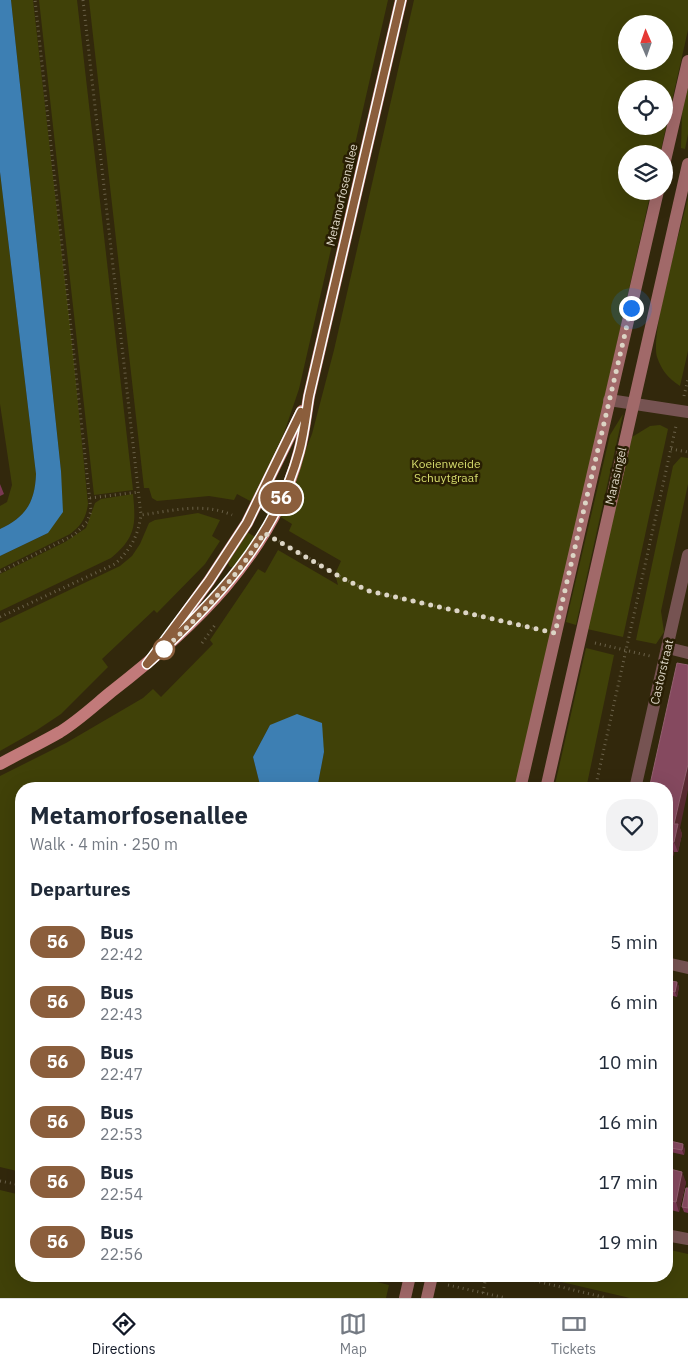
<!DOCTYPE html>
<meta charset="utf-8">
<style>
:root{--surface:#fff;--page:#f2f2f3;--text:#1f2937;--muted:#747a83;--line:#e0e1e3;--accent:#111827}
body{margin:0;font-family:"IBM Plex Sans",sans-serif;background:var(--page);color:var(--text);height:100vh;display:flex;flex-direction:column;font-size:19px;white-space:nowrap}
*{box-sizing:border-box;margin:0}
p{font-size:16px;color:var(--muted)}
.icon{flex:none;width:28px;height:28px;fill:none;stroke:currentColor;stroke-width:2;stroke-linecap:round;stroke-linejoin:round}
.map{position:relative;flex:1;overflow:hidden}
.drawer{position:absolute;left:15px;top:782px;width:658px;height:500px;display:flex;flex-direction:column;background:var(--surface);border-radius:20px;box-shadow:0 5px 20px #0002}
.drawer>*{flex:none}
.badge{padding:0 10px;border-radius:16px;font-size:18px;line-height:32px}
.needle{width:32px;rotate:358deg}
.controls{position:absolute;left:618px;top:15px;display:grid;gap:10px}
.controls a{display:grid;place-items:center;width:55px;height:55px;border-radius:50%;background:var(--surface);box-shadow:0 5px 20px #0002;font-size:25px}
.you{position:absolute;width:25px;height:25px;margin:-12px;border:4px solid #fff;border-radius:50%;background:#1a73e8;box-shadow:0 0 0 8px #1a73e833}
.map>.badge{position:absolute;translate:-50% -50%;box-shadow:0 0 0 2px #fff}
h2{padding:0 15px;font-size:19px;line-height:45px}
.round{display:grid;place-items:center;flex:none;width:52px;height:52px;border-radius:20px;background:var(--page)}
.overview{display:flex;align-items:center;justify-content:space-between;height:85px;padding:0 15px}
h1{font-size:24px;font-weight:700;line-height:38px}
ul{padding:0;list-style:none}
li{display:flex;align-items:center;gap:15px;height:60px;padding:0 15px}
li div{flex:1}
li b{display:block;font-size:19px}
li em{font-style:normal}
li .badge{min-width:55px;font-weight:700;text-align:center}
.tabs{display:flex;justify-content:space-around;align-items:center;height:70px;border-top:1px solid var(--line);background:var(--surface);font-size:14px;color:var(--muted)}
.tabs a{display:grid;justify-items:center;gap:2px}
.tabs .selected{color:var(--accent)}
.map>svg:first-child{display:block}
</style>
<div class="map">
<svg width="688" height="1298" viewBox="0 0 688 1298">
<rect width="100%" height="100%" fill="#32280c"/>
<g fill="#404108" fill-rule="evenodd">
<path d="M11,0H33L72,343L88,504C86,518 81,526 70,534L0,569V556L48,533L61,471Z"/>
<path d="M39,0H77L133,490L94,495Z"/>
<path d="M89,0H388L299,389L284,433L252,502L237,494L234,500L209,496L157,501L152,498L149,488H144Z"/>
<path d="M414,0H688V30L660,154H626V191H651L517,789H317L324,752L270,725L253,757L261,789H21V1172L0,1167V776L66,743L143,698L153,689L161,697L213,644L210,640L258,569L265,573L278,550L338,585L335,574L341,561L289,531L292,524L279,516L312,434L334,350ZM626,24H664V61H626ZM626,89H664V126H626Z"/>
<path d="M688,85V134L685,149L681,148L682,113Z"/>
<path d="M0,172L36,474C35,502 26,517 0,529V506L7,502L12,485L0,404Z"/>
<path d="M688,198V351L680,386C668,378 662,371 657,357C650,333 681,228 688,198Z"/>
<path d="M623,414L576,625L566,622L610,435Z"/>
<path d="M660,425L668,429L623,637L587,629L632,437L650,426Z"/>
<path d="M681,457L688,458V484L661,611L664,632L656,644L636,640L673,466Z"/>
<path d="M133,494C136,524 136,538 111,558L0,611V574L65,542L86,528L95,503L101,499Z"/>
<path d="M198,513L220,520L212,536L220,541L205,564L157,613L154,610L102,659L108,667L61,714L37,730L0,751V623L120,566L132,556L140,544L149,523L155,520Z"/>
<path d="M247,532L255,537L235,567H230L228,563Z"/>
<path d="M586,648L614,655L586,789H554Z"/>
<path d="M0,1190L21,1195V1276H353L389,1285L386,1298H0Z"/>
<path d="M666,1249L688,1254V1298H630L536,1276H666Z"/>
</g>
<g fill="#3d7fb3">
<path d="M0,0H11L61,471L63,512L48,533L0,556V529C26,517 35,502 36,474L0,172Z"/>
<path d="M297,714L322,723L324,752L317,789H261L253,757L270,725Z"/>
</g>
<g fill="none" stroke-linecap="round" stroke-linejoin="round">
<g stroke="#6a6149" stroke-width="3" stroke-dasharray="1 4" stroke-linecap="butt">
<path d="M83,0L141,515C171,511 203,502 232,515"/>
<path d="M684,396L688,379"/>
<path d="M671,449L688,452"/>
<path d="M90,498L139,492"/>
<path d="M279,541L344,579L369,591L540,630"/>
<path d="M0,572L74,535L87,522L91,511L35,0"/>
<path d="M0,617L115,564C131,549 138,536 141,515"/>
<path d="M202,643L215,625"/>
<path d="M595,643L650,656"/>
<path d="M595,789L676,426"/>
<path d="M0,1181L21,1185"/>
<path d="M515,1276L607,1298"/>
<path d="M448,1285L506,1298"/>
<path d="M483,1293L486,1276"/>
</g>
<g stroke="#765352" stroke-width="12">
<path d="M609,400L688,412"/>
<path d="M668,648L688,653"/>
<path d="M635,789L688,555"/>
<path d="M666,963L688,968"/>
<path d="M666,1235L688,1239"/>
</g>
<g stroke="#a16969" stroke-width="12">
<path d="M664,165L688,61"/>
<path d="M520,789L658,191"/>
<path d="M546,789L688,164"/>
<path d="M405,1298L410,1276"/>
<path d="M427,1298L432,1276"/>
</g>
<g stroke="#c27a7a" stroke-width="12">
<path d="M167,639L209,581L247,523L302,411"/>
<path d="M0,764C20,753 41,743 60,732C78,721 95,705 111,692C191,630 273,554 299,452C304,434 306,414 309,396L401,0"/>
</g>
</g>
<g fill="#7a3853">
<path d="M0,484L4,494L0,496Z"/>
<path d="M666,789L682,834L678,852H674L668,879L670,885L668,898L670,903L666,917Z"/>
<path d="M677,982L679,987L677,997L670,995L668,990Z"/>
<path d="M666,1140L685,1149L684,1155L666,1151Z"/>
<path d="M666,1168L686,1182L679,1212L666,1209Z"/>
<path d="M688,1188V1213L684,1212L682,1207Z"/>
</g>
<g fill="#592a31">
<path d="M688,764V790L680,828L682,834L678,852L674,842V824Z"/>
<path d="M670,842L674,852L668,879L670,885L668,898L670,903L666,917V860Z"/>
<path d="M677,982L679,987L677,997L675,992Z"/>
<path d="M683,1144L685,1149L684,1155L682,1150Z"/>
<path d="M682,1172L686,1182L679,1212L676,1202Z"/>
</g>
<g fill="#85495f" stroke="#925f6f">
<path d="M677,663L688,665V764L674,824H678L674,842H670L666,860V789H649Z"/>
<path d="M671,981L677,982L675,992L668,990Z"/>
<path d="M666,1140L683,1144L682,1150L666,1147Z"/>
<path d="M666,1168L682,1172L676,1202L666,1200Z"/>
<path d="M686,1188H688V1208L682,1207Z"/>
</g>
<g fill="none" stroke-linecap="round" stroke-linejoin="round">
<g stroke="#fff" stroke-width="11">
<path id="line" d="M301,412L247,523L209,581L147,664C212,605 275,540 299,452C304,434 306,414 309,396L401,0"/>
</g>
<use href="#line" stroke="#8b5e3c" stroke-width="8"/>
<path stroke="#dcd5c5" stroke-width="5" stroke-dasharray="0 9" d="M164,649L159,654C199,617 236,579 264,533L344,579L369,591L555,633L631,308"/>
</g>
<circle fill="#fff" stroke="#8b5e3c" stroke-width="2.5" cx="164" cy="649" r="10"/>
<g text-anchor="middle" stroke-width="5" stroke-linejoin="round" paint-order="stroke">
<g font-size="12" fill="#dcd5c5" stroke="#281e03">
<text transform="translate(342 195) rotate(-77)" y="4">Metamorfosenallee</text>
<text transform="translate(616 476) rotate(-77)" y="4">Marasingel</text>
<text transform="translate(662 672) rotate(-77)" y="4">Castorstraat</text>
</g>
<g font-size="12" fill="#d6dc6d" stroke="#281e03">
<text x="446" y="468">Koeienweide<tspan x="446" dy="14">Schuytgraaf</tspan></text>
</g>
</g>
</svg>
<div class="controls">
<a><svg class="needle" viewBox="-14 -14 28 28"><path d="M0-13l5 13h-10z" fill="#e53935"/><path d="M0 13l5-13h-10z" fill="#747a83"/></svg></a>
<a><svg class="icon" aria-label="locate" viewBox="0 0 24 24"><circle cx="12" cy="12" r="6"/><path d="M12 2v4M12 18v4M2 12h4M18 12h4"/></svg></a>
<a><svg class="icon" aria-label="layers" viewBox="0 0 24 24"><path d="M12 4l9 5-9 5-9-5zM3 14l9 5 9-5"/></svg></a>
</div>
<div class="you" style="left:631px;top:308px"></div>
<b class="badge" style="left:281px;top:498px;background:#8b5e3c;color:#fff">56</b>
<section class="drawer">
<div class="overview"><div><h1>Metamorfosenallee</h1><p>Walk · 4 min · 250 m</p></div><a class="round"><svg class="icon" aria-label="heart" viewBox="0 0 24 24"><path d="M12 20l-8-8c-3-5 5-10 8-4 3-6 11-1 8 4z"/></svg></a></div>
<h2>Departures</h2>
<ul>
<li><span class="badge" style="background:#8b5e3c;color:#fff">56</span><div><b>Bus</b><p>22:42</p></div><em>5 min</em></li>
<li><span class="badge" style="background:#8b5e3c;color:#fff">56</span><div><b>Bus</b><p>22:43</p></div><em>6 min</em></li>
<li><span class="badge" style="background:#8b5e3c;color:#fff">56</span><div><b>Bus</b><p>22:47</p></div><em>10 min</em></li>
<li><span class="badge" style="background:#8b5e3c;color:#fff">56</span><div><b>Bus</b><p>22:53</p></div><em>16 min</em></li>
<li><span class="badge" style="background:#8b5e3c;color:#fff">56</span><div><b>Bus</b><p>22:54</p></div><em>17 min</em></li>
<li><span class="badge" style="background:#8b5e3c;color:#fff">56</span><div><b>Bus</b><p>22:56</p></div><em>19 min</em></li>
</ul>
</section>
</div>
<nav class="tabs">
<a class="selected"><svg class="icon" aria-label="directions" viewBox="0 0 24 24"><path d="M12 3l9 9-9 9-9-9zM9 14v-3h6M13 9l2 2-2 2"/></svg>Directions</a>
<a><svg class="icon" aria-label="map" viewBox="0 0 24 24"><path d="M3 6l6-2 6 2 6-2v14l-6 2-6-2-6 2zM9 4v14M15 6v14"/></svg>Map</a>
<a><svg class="icon" aria-label="tickets" viewBox="0 0 24 24"><path d="M3 7h18v10H3zM15 7v10"/></svg>Tickets</a>
</nav>
